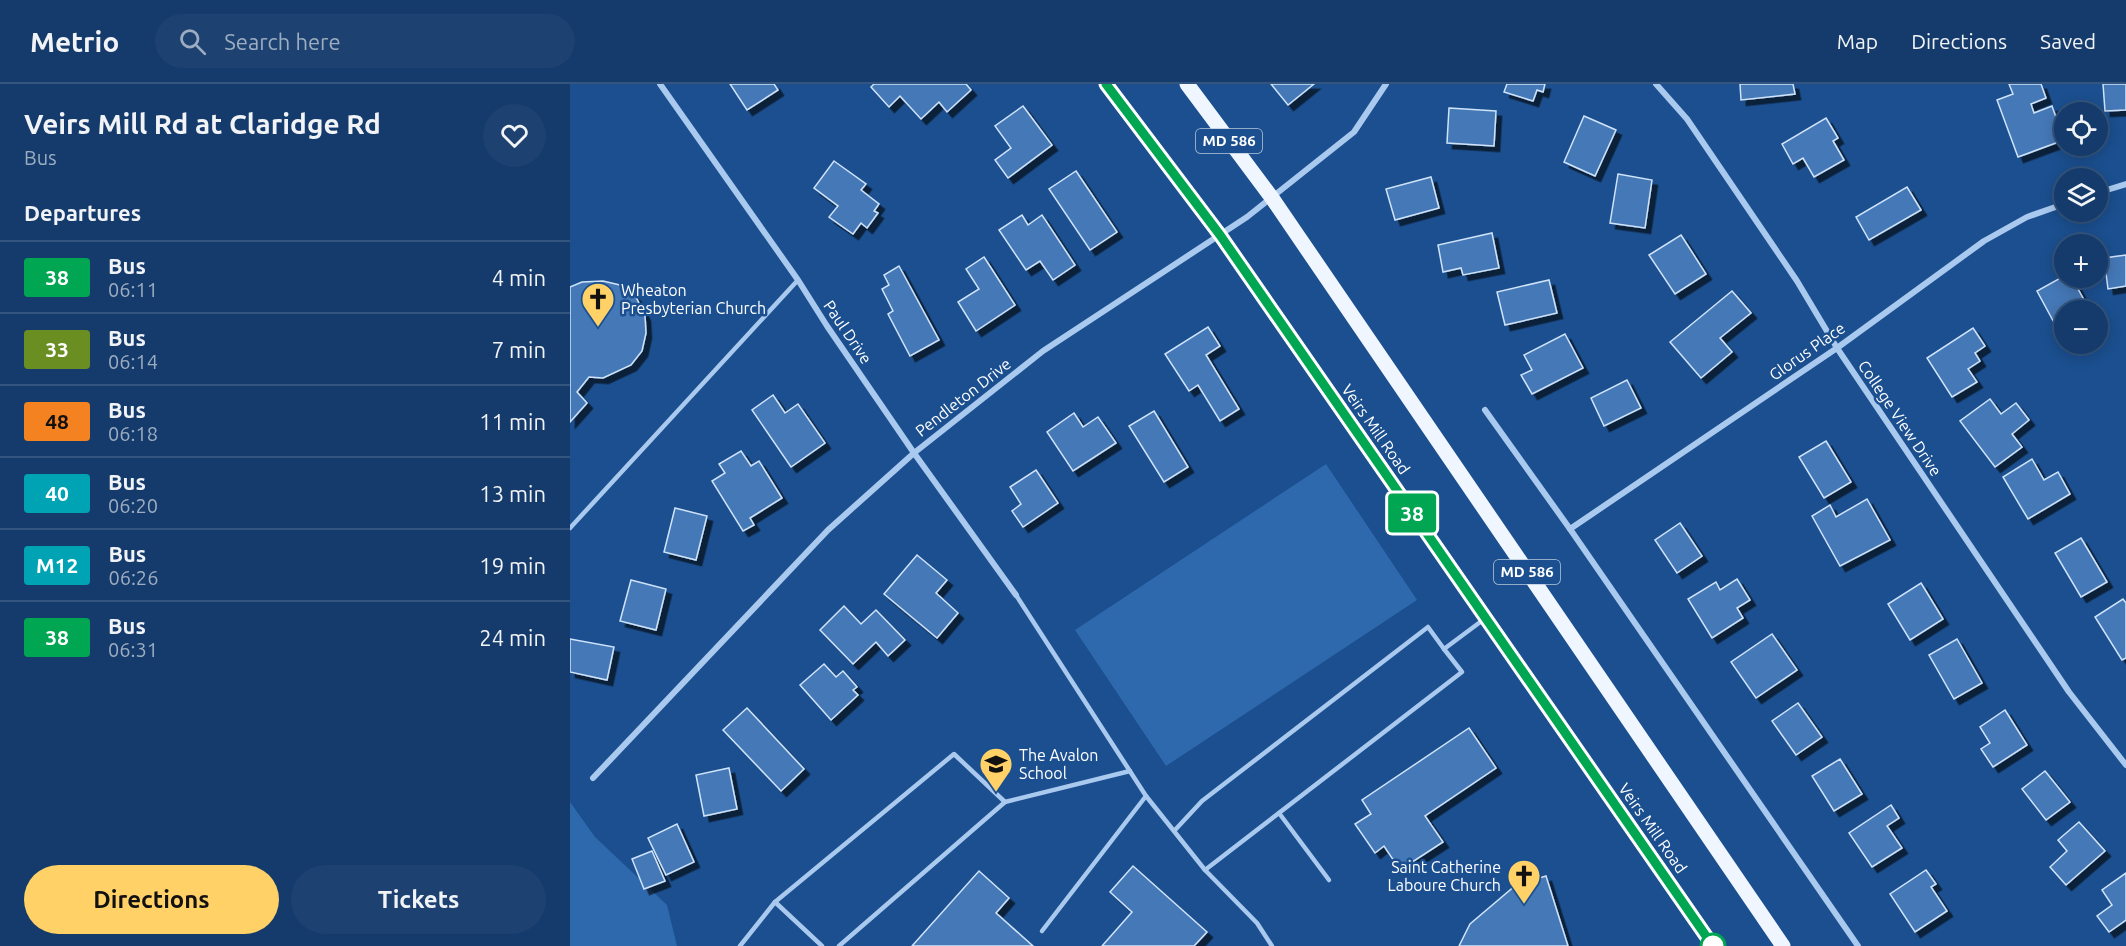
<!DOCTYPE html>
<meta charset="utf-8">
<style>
:root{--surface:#143b6b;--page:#1d4271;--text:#f1f3f6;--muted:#9dadc1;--line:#33557e;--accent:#ffd166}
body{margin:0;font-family:Ubuntu,sans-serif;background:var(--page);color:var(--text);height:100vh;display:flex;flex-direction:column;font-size:22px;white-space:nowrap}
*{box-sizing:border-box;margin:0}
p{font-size:20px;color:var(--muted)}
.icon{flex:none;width:33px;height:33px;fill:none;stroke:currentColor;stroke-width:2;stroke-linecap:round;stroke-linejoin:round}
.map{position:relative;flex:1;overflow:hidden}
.details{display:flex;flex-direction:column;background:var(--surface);width:570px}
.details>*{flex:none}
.badge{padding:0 12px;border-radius:4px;font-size:21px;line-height:39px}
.controls{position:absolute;left:1484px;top:18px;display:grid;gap:12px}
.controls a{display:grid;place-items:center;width:54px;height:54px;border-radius:50%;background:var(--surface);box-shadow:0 3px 15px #0003,0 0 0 2px var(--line);font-size:30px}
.map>.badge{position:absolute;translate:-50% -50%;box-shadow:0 0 0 3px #fff}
h2{padding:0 24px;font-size:22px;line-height:54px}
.round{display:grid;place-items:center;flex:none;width:63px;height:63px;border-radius:32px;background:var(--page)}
.summary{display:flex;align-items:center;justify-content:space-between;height:102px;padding:0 24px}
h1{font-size:28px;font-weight:700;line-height:45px}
.action{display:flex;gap:12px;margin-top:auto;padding:12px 24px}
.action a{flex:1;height:69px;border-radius:36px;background:var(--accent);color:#111;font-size:24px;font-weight:700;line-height:69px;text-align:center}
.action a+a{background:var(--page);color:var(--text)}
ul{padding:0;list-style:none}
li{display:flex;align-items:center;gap:18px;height:72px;padding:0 24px;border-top:2px solid var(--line)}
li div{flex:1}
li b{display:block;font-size:22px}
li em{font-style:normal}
li .badge{min-width:66px;font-weight:700;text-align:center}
header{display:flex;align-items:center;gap:36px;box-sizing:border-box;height:84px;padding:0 30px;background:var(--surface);border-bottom:2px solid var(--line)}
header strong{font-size:28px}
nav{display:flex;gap:33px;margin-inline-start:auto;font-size:21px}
.search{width:420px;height:54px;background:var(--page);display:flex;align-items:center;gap:15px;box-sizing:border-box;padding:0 21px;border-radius:33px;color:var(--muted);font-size:22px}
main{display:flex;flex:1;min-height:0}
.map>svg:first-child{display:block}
</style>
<header>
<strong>Metrio</strong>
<div class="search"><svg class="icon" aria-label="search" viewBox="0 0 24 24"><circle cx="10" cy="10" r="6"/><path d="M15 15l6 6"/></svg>Search here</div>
<nav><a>Map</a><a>Directions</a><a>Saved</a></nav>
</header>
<main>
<section class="details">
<div class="summary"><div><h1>Veirs Mill Rd at Claridge Rd</h1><p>Bus</p></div><a class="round"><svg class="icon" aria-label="heart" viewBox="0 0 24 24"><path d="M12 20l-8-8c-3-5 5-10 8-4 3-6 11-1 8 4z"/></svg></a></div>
<h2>Departures</h2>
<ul>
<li><span class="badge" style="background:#00a651;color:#fff">38</span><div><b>Bus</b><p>06:11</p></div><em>4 min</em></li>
<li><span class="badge" style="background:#6b8e23;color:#fff">33</span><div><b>Bus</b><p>06:14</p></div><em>7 min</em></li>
<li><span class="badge" style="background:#f58220;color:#111">48</span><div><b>Bus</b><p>06:18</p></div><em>11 min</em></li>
<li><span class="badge" style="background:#00a3b4;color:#fff">40</span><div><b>Bus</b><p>06:20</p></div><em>13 min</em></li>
<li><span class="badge" style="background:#00a3b4;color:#fff">M12</span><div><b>Bus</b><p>06:26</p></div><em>19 min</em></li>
<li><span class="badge" style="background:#00a651;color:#fff">38</span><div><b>Bus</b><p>06:31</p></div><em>24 min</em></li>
</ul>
<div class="action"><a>Directions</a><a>Tickets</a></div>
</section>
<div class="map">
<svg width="1556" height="862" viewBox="0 0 1556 862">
<defs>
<filter id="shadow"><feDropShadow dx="5.5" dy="5.5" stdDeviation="0" flood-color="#0009"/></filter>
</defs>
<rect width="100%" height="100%" fill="#1b4f8f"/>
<g fill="#2e69ad">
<path d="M756,380L847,516L596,682L505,546Z"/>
<path d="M0,718L25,753L97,821L107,862H0Z"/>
</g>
<g fill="#4478b7" stroke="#cfe3fa" stroke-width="1.5" filter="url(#shadow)">
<path d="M160,0H204L208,6L177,26Z"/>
<path d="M304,0H396L401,6L377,28L369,18L351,35L330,12L319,23L301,3Z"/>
<path d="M701,0H744L718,21Z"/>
<path d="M937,0H975L973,8L967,6L963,17L934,8Z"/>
<path d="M1170,0H1223L1225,10L1171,16Z"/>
<path d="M1439,0H1471L1476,14L1461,20L1464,29L1482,22L1494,56L1448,73L1427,16L1443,10Z"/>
<path d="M1533,0H1556V26L1535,27Z"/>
<path d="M453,22L482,61L438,94L425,76L441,64L425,42Z"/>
<path d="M879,24L926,27L924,62L877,59Z"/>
<path d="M1014,32L1046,46L1025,92L994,78Z"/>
<path d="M1256,34L1268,54L1263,57L1274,76L1244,93L1233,74L1223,80L1212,60Z"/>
<path d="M264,77L296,100L291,106L309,120L304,127L308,129L297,144L291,139L283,150L259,133L268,122L244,104Z"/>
<path d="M506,87L547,148L520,166L479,105Z"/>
<path d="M1048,90L1082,96L1075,144L1040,139Z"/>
<path d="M861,93L869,124L825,136L816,105Z"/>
<path d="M1337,103L1351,126L1299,156L1286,133Z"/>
<path d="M452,131L458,141L472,131L505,181L483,196L470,177L456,186L429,146Z"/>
<path d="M922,149L929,184L893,191L891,184L873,188L868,161Z"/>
<path d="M1111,151L1136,190L1105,210L1079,171Z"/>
<path d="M1556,171V202L1538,205L1534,174Z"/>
<path d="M414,173L445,221L406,247L388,218L409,205L396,185Z"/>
<path d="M329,182L369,256L340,272L318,230L323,227L312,205L319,201L314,191Z"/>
<path d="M1494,192V194H1502L1514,216L1504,221L1507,226H1494V240L1487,244L1467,207Z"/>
<path d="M979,196L987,229L935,241L927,208Z"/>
<path d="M33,197L54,202L66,213L75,232L76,249L72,267L61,281L33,294L19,293L7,308L17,319L0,338V203L12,198Z"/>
<path d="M1162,207L1181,229L1150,254L1162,268L1131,294L1100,258Z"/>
<path d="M638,243L650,262L636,271L669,325L650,337L628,301L619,307L595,270Z"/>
<path d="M1403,244L1415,262L1405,269L1410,277L1398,285L1407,298L1382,313L1357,274Z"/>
<path d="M995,250L1013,284L962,310L951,291L962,286L954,271Z"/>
<path d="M1057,296L1071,324L1034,342L1021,314Z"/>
<path d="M203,311L215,329L228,320L255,359L221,383L182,326Z"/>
<path d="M1420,315L1431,330L1446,319L1459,336L1442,350L1452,363L1425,383L1390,337Z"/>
<path d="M584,327L618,383L594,398L559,342Z"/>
<path d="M504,329L513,343L528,333L546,359L503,387L477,348Z"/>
<path d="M1256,357L1281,398L1254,414L1229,373Z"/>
<path d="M171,367L181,382L189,377L212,414L180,434L184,441L173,447L142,397L155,389L149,380Z"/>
<path d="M1462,375L1474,396L1488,388L1500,410L1458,435L1433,393Z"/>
<path d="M466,386L488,419L453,443L442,427L451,420L440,403Z"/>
<path d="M1297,415L1320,456L1270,482L1242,432L1260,421L1266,433Z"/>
<path d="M105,424L137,432L126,476L94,468Z"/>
<path d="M1110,439L1132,472L1107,489L1085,456Z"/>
<path d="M1511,454L1537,498L1511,513L1485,469Z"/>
<path d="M347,471L377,496L366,509L388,529L367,554L314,510Z"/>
<path d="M1167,495L1180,516L1167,524L1173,534L1142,554L1118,515L1146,498L1150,506Z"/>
<path d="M61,496L96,505L86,546L50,537Z"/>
<path d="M1351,499L1373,535L1340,556L1318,520Z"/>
<path d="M1553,515L1556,519V574L1552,576L1525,533Z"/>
<path d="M274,522L291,540L306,526L335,556L318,572L306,558L283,580L250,546Z"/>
<path d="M1202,550L1227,586L1186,614L1161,578Z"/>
<path d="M0,555L44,563L37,596L0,588Z"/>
<path d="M1387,555L1412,599L1384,615L1359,571Z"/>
<path d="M254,580L266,593L273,587L287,603L283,606L288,611L261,636L230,601Z"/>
<path d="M1228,619L1252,653L1226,671L1202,637Z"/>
<path d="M177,624L234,685L211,707L153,646Z"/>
<path d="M1435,626L1457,661L1423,683L1411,665L1420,659L1410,643Z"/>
<path d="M899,644L926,684L855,732L873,758L830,786L814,762L805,769L785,740L801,730L792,716Z"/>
<path d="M1270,675L1292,710L1264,727L1242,692Z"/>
<path d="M159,684L167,725L134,732L126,691Z"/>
<path d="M1475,687L1500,718L1476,736L1452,705Z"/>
<path d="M1321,721L1329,734L1317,742L1332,764L1302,783L1279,749Z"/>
<path d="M1509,738L1535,767L1496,801L1480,783L1497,767L1488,756Z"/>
<path d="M107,740L124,778L96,791L78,754Z"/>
<path d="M82,767L95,797L74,805L62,775Z"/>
<path d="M563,782L637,848L624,862H532L562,828L540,808Z"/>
<path d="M1356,786L1366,800L1361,803L1377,827L1345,848L1320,810Z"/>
<path d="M409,787L439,814L426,829L463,862H342Z"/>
<path d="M1556,789V836L1539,848L1527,832L1542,821L1532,806Z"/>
<path d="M976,792L998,862H889L900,840L946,801Z"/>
</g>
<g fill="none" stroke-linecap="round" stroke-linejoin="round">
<g stroke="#a9c9ee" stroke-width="4.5">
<path d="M0,444L228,196"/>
<path d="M446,511L576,712L635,786L687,839L702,862"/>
<path d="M709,729L759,796"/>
<path d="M605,746L632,717L858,543L874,565L913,536"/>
<path d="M635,786L892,588L874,565"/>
<path d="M205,818L384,670L435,718"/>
<path d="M472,847L576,712"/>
<path d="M170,862L205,818L252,862"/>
<path d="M269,862L435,718L560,687"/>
</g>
<g stroke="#a9c9ee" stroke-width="6">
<path d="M90,0L228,196L257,242L344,369L446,511"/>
<path d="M1086,0L1117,35L1227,197L1267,264L1499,608L1556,681"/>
<path d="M1527,109L1556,100"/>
<path d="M915,326L1000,445L1288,862"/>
<path d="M1000,445L1267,264L1414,157L1457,133L1494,120"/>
<path d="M23,694L258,446L344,369L473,267L677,133L784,48L816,0"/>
</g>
<g stroke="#f0f6ff" stroke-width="15">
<path d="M536,0L650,151L1143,862"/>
<path d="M617,0L702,114L1213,862"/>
</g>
</g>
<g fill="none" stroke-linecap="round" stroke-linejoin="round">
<g stroke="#fff" stroke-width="14">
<path id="line" d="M536,0L650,151L1143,862"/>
</g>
<use href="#line" stroke="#00a651" stroke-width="9"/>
</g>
<defs>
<g id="church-pin" transform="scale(1.725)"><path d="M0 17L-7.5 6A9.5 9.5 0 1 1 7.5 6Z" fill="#ffd166" stroke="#1b4f8f"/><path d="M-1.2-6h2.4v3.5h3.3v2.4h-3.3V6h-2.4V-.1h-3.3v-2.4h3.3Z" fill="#111"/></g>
<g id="school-pin" transform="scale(1.725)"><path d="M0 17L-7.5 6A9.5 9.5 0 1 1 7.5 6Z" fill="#ffd166" stroke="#1b4f8f"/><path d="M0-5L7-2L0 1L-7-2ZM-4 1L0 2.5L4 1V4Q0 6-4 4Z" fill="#111"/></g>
</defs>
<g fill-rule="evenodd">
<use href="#church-pin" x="28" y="215"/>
<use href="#school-pin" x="426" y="680"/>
<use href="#church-pin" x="954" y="792"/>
</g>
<circle fill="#fff" stroke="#00a651" stroke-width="3" cx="1143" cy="862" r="12"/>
<g text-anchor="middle" stroke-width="5" stroke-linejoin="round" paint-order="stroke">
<g fill="#1b4f8f" stroke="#bbcadd" stroke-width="1.5">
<rect x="626" y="45" width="66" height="24" rx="4.5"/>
<rect x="924" y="476" width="66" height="24" rx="4.5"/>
</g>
<g font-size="15" font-weight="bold" fill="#fff">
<text x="659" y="62">MD 586</text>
<text x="957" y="493">MD 586</text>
</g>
<g font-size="16" fill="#fff" stroke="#1b4f8f" text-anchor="start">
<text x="51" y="212">Wheaton<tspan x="51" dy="18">Presbyterian Church</tspan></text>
<text x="449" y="677">The Avalon<tspan x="449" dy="18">School</tspan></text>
<text x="931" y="789" text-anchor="end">Saint Catherine<tspan x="931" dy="18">Laboure Church</tspan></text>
</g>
<g font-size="16" fill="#fff" stroke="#1b4f8f">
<text transform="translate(278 248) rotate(56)" y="6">Paul Drive</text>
<text transform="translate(1237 267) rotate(-35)" y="6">Glorus Place</text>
<text transform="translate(393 313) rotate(-38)" y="6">Pendleton Drive</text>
<text transform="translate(1330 334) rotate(56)" y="6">College View Drive</text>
<text transform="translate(806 345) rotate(55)" y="6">Veirs Mill Road</text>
<text transform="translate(1083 744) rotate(55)" y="6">Veirs Mill Road</text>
</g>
</g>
</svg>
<div class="controls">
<a><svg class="icon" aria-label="locate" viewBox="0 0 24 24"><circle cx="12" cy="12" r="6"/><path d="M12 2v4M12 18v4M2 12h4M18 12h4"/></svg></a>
<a><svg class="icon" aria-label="layers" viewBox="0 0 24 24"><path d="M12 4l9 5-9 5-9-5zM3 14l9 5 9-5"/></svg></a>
<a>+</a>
<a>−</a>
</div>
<b class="badge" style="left:842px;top:429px;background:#00a651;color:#fff">38</b>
</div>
</main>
